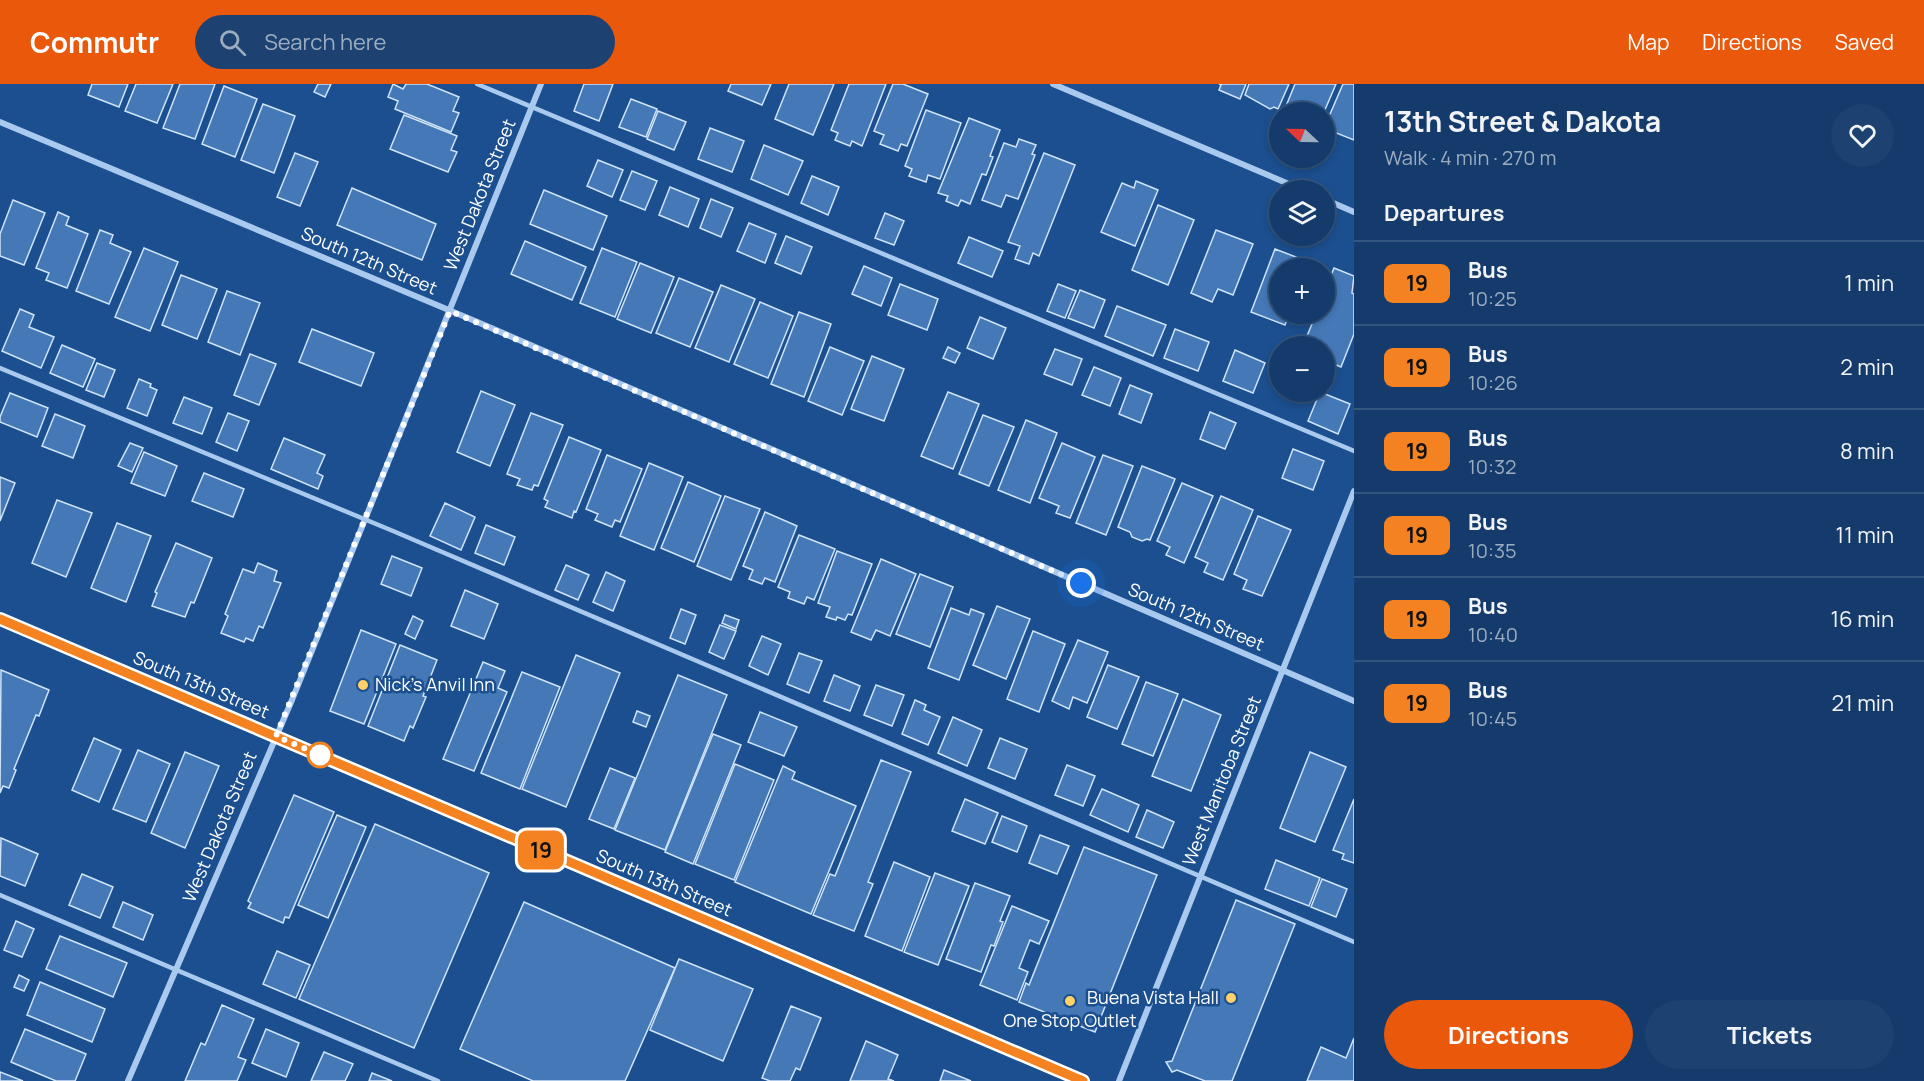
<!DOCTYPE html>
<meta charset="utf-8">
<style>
:root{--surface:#143b6b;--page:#1d4271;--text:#f1f3f6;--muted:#9dadc1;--line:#33557e;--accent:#ea580c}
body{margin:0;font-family:Manrope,sans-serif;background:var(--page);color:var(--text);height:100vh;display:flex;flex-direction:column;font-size:22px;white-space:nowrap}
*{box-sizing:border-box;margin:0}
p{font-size:20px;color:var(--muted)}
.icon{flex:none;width:33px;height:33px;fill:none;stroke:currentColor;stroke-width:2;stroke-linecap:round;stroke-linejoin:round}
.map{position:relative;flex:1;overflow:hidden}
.details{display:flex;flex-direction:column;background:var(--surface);width:570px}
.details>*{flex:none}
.badge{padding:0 12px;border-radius:9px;font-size:21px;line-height:39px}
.needle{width:39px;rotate:292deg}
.controls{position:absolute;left:1269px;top:18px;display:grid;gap:12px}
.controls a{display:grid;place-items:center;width:66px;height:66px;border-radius:50%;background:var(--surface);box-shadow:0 3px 9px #0003,0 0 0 2px var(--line);font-size:30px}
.you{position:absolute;width:30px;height:30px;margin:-15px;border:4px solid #fff;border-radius:50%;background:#1a73e8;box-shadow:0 0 0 9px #1a73e833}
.map>.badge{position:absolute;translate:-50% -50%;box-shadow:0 0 0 3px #fff}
h2{padding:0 30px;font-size:22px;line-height:54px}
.round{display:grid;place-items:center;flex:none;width:63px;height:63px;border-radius:32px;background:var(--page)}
.summary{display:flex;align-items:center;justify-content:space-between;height:102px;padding:0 30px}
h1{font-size:28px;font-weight:700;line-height:45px}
.button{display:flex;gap:12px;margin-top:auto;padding:12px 30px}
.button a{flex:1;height:69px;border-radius:36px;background:var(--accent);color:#fff;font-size:24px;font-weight:700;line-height:69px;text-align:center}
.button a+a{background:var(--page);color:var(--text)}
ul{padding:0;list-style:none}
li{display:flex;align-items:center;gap:18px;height:84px;padding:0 30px;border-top:2px solid var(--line)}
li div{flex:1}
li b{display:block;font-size:22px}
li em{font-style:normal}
li .badge{min-width:66px;font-weight:700;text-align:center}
header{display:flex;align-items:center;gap:36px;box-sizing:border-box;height:84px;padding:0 30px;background:var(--accent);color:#fff}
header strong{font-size:28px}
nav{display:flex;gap:33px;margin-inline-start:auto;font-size:21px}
.search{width:420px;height:54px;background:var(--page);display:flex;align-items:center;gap:15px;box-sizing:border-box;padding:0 21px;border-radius:33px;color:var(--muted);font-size:22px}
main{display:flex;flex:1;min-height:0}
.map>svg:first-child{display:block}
</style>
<header>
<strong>Commutr</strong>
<div class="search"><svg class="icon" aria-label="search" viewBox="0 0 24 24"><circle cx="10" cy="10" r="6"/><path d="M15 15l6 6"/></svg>Search here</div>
<nav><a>Map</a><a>Directions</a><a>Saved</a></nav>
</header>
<main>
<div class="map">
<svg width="1354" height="997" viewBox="0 0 1354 997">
<rect width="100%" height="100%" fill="#1b4f8f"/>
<g fill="#4478b7" stroke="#cfe3fa" stroke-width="1.5">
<path d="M92,0H128L119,23L88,11Z"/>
<path d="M136,0H173L157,39L125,27Z"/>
<path d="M180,0H215L195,55L163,44Z"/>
<path d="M318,0H331L325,13L314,8Z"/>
<path d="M393,0L403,5L406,0H427L459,13L453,27L459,29L451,48L395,25L398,17L388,13Z"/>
<path d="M584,0H613L599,37L574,27Z"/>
<path d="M731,0H771L762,21L728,7Z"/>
<path d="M789,0H834L813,51L775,35Z"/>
<path d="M849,0H886L862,62L852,57L850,62L835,56L838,49L831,46Z"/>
<path d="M893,0H903L928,10L907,62L901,60L898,67L880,60L884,51L874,47Z"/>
<path d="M1219,0H1246L1240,15L1219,6L1221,1Z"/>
<path d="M1249,0H1289L1278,25L1274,23L1270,25L1245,11Z"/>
<path d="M1295,0H1336L1324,28H1287L1284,27Z"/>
<path d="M1343,0H1354V56L1324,44Z"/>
<path d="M224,2L257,15L235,73L202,60Z"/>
<path d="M631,15L657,25L646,53L619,43Z"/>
<path d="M263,20L295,32L274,89L241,76Z"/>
<path d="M926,26L961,39L940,95L928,91L926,98L909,92L912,85L905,82Z"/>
<path d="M658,27L686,38L674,66L647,55Z"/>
<path d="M404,31L457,52L451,66L457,68L448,88L390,65Z"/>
<path d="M969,34L1000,46L990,72L993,73L986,91L982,90L970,120L961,116L958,122L946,117L948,112L938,109Z"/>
<path d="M710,44L744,57L732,88L698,75Z"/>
<path d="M1019,55L1036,61L1032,70L1035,71L1018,115L1006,111L1001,123L982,116L1004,59L1016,63Z"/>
<path d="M764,61L803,77L788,111L751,95Z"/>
<path d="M295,69L318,78L300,122L277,113Z"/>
<path d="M1044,69L1075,81L1039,172L1033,169L1029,180L1015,175L1020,162L1008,158Z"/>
<path d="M598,76L623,86L612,113L587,102Z"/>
<path d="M632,87L657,97L645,126L620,116Z"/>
<path d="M812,92L839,103L828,131L801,119Z"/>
<path d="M1136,97L1158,106L1135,162L1101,148L1122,99L1134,104Z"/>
<path d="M670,103L699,115L688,143L659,131Z"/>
<path d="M352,104L436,140L422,176L337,141Z"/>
<path d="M544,106L607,132L593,166L530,140Z"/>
<path d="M711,115L733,124L721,153L700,144Z"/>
<path d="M13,116L45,129L24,181L0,172V150Z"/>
<path d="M1158,121L1194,136L1168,201L1132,186Z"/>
<path d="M58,128L69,133L66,141L88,150L67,204L46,196L49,189L36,184Z"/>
<path d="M885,129L904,137L894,161L875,154Z"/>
<path d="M749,139L776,150L765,179L737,167Z"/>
<path d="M100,146L113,151L110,159L131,168L109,220L76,207Z"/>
<path d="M1216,146L1253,160L1233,211L1218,205L1212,218L1191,209Z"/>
<path d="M786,152L812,163L801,190L775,179Z"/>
<path d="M969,153L1003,167L992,193L958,179Z"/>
<path d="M525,157L586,183L572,216L511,190Z"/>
<path d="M144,164L178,178L150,247L115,233Z"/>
<path d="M602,164L637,178L615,233L580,219Z"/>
<path d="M1275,165L1309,178L1307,184H1280V230H1289L1285,241L1251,228Z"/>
<path d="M640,179L674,193L651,249L617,235Z"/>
<path d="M864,182L892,194L881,222L852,210Z"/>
<path d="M1334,184L1354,192L1352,209L1354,210V250L1341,283L1324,276V262H1303L1316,230H1324V208Z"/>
<path d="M181,191L217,205L197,255L162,241Z"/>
<path d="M679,194L713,208L690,263L656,249Z"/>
<path d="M900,200L938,215L927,246L888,231Z"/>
<path d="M1058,200L1076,207L1065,234L1047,227Z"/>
<path d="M721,201L755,215L729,278L695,264Z"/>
<path d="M1080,206L1105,216L1094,244L1068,234Z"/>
<path d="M227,207L260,219L240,271L208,258Z"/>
<path d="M760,218L793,232L768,294L734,280Z"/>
<path d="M1117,222L1166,241L1153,272L1105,252Z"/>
<path d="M20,225L34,231L29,243L54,253L41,284L2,267Z"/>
<path d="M799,228L831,240L804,313L771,300Z"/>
<path d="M980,233L1006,244L993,275L967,264Z"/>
<path d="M312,245L374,269L361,302L299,278Z"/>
<path d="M1175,245L1209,258L1198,287L1164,274Z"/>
<path d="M62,261L95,275L83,303L50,289Z"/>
<path d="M830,263L864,277L842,331L808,317Z"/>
<path d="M948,263L960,269L955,279L943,274Z"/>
<path d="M1055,265L1082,275L1072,301L1044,290Z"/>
<path d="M1235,266L1265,279L1253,309L1223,297Z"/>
<path d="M250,270L276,280L259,321L234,311Z"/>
<path d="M872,272L904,285L884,337L851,325Z"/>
<path d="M97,279L115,286L104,313L86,306Z"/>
<path d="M1094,283L1121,294L1110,322L1082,311Z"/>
<path d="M139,295L151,300L150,303L157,306L147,332L127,324Z"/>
<path d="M1130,301L1152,310L1141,339L1119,330Z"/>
<path d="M481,307L515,321L490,382L457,368Z"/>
<path d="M948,308L979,320L953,385L921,372Z"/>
<path d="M1320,308L1350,320L1338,350L1308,337Z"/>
<path d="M10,309L48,324L37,353L0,338V333Z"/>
<path d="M184,313L212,324L202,350L173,339Z"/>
<path d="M1210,328L1236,339L1225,365L1200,355Z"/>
<path d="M228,329L249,337L237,367L216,358Z"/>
<path d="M531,329L563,341L538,402L534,401L532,406L517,401L520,395L507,390Z"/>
<path d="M55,330L85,342L73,374L42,362Z"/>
<path d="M983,331L1014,343L989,402L959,390Z"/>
<path d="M1026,336L1057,349L1030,419L998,406Z"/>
<path d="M569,353L601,366L576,428L574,427L572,434L545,423L548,417L544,415Z"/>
<path d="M284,354L325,371L317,389L323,392L318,405L271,385Z"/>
<path d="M130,359L143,364L132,388L118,382Z"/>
<path d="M1062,359L1095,373L1070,434L1056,429L1059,422L1039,414Z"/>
<path d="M1293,365L1324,377L1313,406L1282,394Z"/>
<path d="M144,368L177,382L165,412L131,399Z"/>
<path d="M607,371L642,385L620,438L615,436L612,443L595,436L598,430L586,425Z"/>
<path d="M1103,371L1133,382L1106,451L1076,439Z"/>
<path d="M649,379L683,393L654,466L620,452Z"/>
<path d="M1142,382L1175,395L1150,456L1147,455L1142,457L1132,453L1130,448L1118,443Z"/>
<path d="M204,389L244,405L233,433L192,417Z"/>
<path d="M0,393L15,399L0,437Z"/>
<path d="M688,398L721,412L694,478L661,464Z"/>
<path d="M1182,399L1213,412L1184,479L1166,471L1170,463L1157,457Z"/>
<path d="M725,412L760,425L731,496L697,482Z"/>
<path d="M1221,412L1253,426L1223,496L1204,488L1208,479L1195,473Z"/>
<path d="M57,416L92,429L66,493L32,479Z"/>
<path d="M445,419L475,433L461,466L430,452Z"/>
<path d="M765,428L797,442L775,498L765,494L762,500L749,495L753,486L743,482Z"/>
<path d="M1258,432L1291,446L1262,512L1243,505L1247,496L1234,490Z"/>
<path d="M117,439L151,452L126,518L91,504Z"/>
<path d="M486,441L515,453L504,481L475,469Z"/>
<path d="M799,451L835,465L814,516L807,513L804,520L788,514L790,508L778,503Z"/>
<path d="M176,459L212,474L194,519L191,518L185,533L152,522L157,509L155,508Z"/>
<path d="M837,467L872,480L852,531L848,530L845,536L837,533L836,536L826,533L830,523L818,519Z"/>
<path d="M392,472L422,484L411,512L381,500Z"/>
<path d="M881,475L916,490L890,552L876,546L871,556L851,548Z"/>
<path d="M258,479L277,487L274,497L281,499L263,544L259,542L253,557L246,554L244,558L221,549L228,532L225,530L243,485L254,489Z"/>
<path d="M566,481L589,491L578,516L555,506Z"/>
<path d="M606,488L625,497L613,527L593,518Z"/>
<path d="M920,490L953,503L930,563L896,550Z"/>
<path d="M465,506L498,520L484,555L451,542Z"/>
<path d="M997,522L1030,535L1006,595L973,581Z"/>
<path d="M951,524L969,531L971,525L984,530L959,596L928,584Z"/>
<path d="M681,525L696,531L685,560L670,554Z"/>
<path d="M725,531L739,536L736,545L722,539Z"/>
<path d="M413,532L423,537L415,555L405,550Z"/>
<path d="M720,541L736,547L724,575L709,568Z"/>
<path d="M361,546L396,560L364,640L330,627Z"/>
<path d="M1033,547L1065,560L1039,628L1007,615Z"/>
<path d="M762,552L781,560L768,591L749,582Z"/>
<path d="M1078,556L1108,568L1087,619L1073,613L1069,625L1052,617Z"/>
<path d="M400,561L437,576L423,612L426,613L413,644L410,642L404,657L368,642Z"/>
<path d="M799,569L822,577L809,609L787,600Z"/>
<path d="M576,571L620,589L566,723L522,705Z"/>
<path d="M483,578L505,587L498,604L507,608L474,687L443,675Z"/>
<path d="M1108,581L1139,593L1117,645L1087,633Z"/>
<path d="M1,586L49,606L39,632L36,631L14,685L16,686L9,704L3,702L0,709Z"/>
<path d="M522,588L560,603L520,705L481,689Z"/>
<path d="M678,591L727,611L665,766L615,746Z"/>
<path d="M834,591L860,602L850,627L824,617Z"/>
<path d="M1146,598L1178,610L1153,672L1122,660Z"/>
<path d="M876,601L904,611L892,642L864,631Z"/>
<path d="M1183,615L1221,631L1191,707L1152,692Z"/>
<path d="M915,616L926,621L924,626L940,633L928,661L902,650Z"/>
<path d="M637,627L650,632L646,643L633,638Z"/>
<path d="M760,628L797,643L784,672L748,658Z"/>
<path d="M953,633L982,646L967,682L938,669Z"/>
<path d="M713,650L741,661L693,780L665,768Z"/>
<path d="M94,654L121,666L99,718L72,706Z"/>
<path d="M1000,654L1027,665L1015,695L988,684Z"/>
<path d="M138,666L170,680L146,738L113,725Z"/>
<path d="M185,668L219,682L185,764L151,749Z"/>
<path d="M1310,668L1346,683L1315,758L1280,744Z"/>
<path d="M881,676L911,688L868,798L873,800L854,847L813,831L830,790L835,792Z"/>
<path d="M735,680L774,696L734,796L695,780Z"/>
<path d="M1067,681L1095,692L1083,722L1055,711Z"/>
<path d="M783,682L795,688L792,695L856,722L811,830L735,798Z"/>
<path d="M610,684L635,694L614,745L589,735Z"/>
<path d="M1102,705L1139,721L1128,748L1090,731Z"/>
<path d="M294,711L334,728L289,834L285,833L283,839L248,824L251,819L248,817Z"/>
<path d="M965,715L998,729L985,760L952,747Z"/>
<path d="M1354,715V779L1342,775L1344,770L1333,766Z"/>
<path d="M1147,726L1174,738L1163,764L1136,753Z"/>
<path d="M337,731L366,743L328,834L298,821Z"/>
<path d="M1002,732L1027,742L1017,768L992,758Z"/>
<path d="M375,740L489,789L414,964L299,915Z"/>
<path d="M1040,751L1069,762L1057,790L1029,779Z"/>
<path d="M1,754L38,770L25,802L0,792Z"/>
<path d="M1084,763L1157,791L1095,948L1019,918L1026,899L1029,901Z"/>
<path d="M1276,776L1320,794L1309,822L1265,805Z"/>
<path d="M894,778L930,793L902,867L865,852Z"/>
<path d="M935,789L969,802L938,881L904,868Z"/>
<path d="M82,790L113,803L100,834L69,821Z"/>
<path d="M1322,795L1347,805L1336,833L1311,823Z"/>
<path d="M975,799L1010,812L1000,837L1003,838L994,862L991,861L981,888L946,875Z"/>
<path d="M1236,816L1295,840L1232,997H1205L1177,986L1172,988L1166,978L1172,977Z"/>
<path d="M123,818L153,831L143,856L113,843Z"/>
<path d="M524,818L675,884L625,997H533L460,965Z"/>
<path d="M1012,822L1049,837L1039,860L1030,856L1019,884L1028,888L1017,916L980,901Z"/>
<path d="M16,837L34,845L22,873L4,866Z"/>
<path d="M60,852L127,879L113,913L46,885Z"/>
<path d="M277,867L310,881L296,914L263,900Z"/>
<path d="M679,875L753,905L723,977L650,946Z"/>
<path d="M19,891L29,896L24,907L14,903Z"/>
<path d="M40,898L105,925L92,958L27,931Z"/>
<path d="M222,921L254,935L238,973L246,976L237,997H185L201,959L205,961Z"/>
<path d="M791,922L821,934L800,986L796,984L790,997H770L762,994Z"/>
<path d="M25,945L86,970L75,997H56L11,978Z"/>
<path d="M266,945L299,959L286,993L252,979Z"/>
<path d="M1354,954V997H1307L1321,963L1346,974Z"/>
<path d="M866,957L898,971L888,995L894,997H850Z"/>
<path d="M324,968L353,980L345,997H311Z"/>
<path d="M944,986L971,997H940Z"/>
<path d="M0,988L23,997H0Z"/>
<path d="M372,989L392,997H369Z"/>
</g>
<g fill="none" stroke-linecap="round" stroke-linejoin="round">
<g stroke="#a9c9ee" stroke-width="4.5">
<path d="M477,0L1354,367"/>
<path d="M0,284L393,447L1354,858"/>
<path d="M0,811L438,997"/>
</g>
<g stroke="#a9c9ee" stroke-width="6">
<path d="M1053,0L1303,106"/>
<path d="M0,38L475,237L1354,617"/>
<path d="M1324,115L1354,128"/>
<path d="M128,997L292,616L541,0"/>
<path d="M1119,997L1354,407"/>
</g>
<path stroke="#d6e6fa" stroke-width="12" d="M0,535L1083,997"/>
</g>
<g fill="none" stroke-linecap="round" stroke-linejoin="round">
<g stroke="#fff" stroke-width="14">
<path id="line" d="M0,535L1083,997"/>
</g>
<use href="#line" stroke="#f58220" stroke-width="9"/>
<path stroke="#fff" stroke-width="6" stroke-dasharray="0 10.8" d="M320,671L327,674L276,652L450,227L1081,499"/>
</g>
<g fill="#ffd166" stroke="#1b4f8f" stroke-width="2">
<circle cx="363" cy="601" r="6"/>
<circle cx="1231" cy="914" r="6"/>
<circle cx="1070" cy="917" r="6"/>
</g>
<circle fill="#fff" stroke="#f58220" stroke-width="3" cx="320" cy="671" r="12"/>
<g text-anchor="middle" stroke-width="5" stroke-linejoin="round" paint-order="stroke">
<g font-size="18" fill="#fff" stroke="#1b4f8f">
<text transform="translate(480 111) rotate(-68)" y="6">West Dakota Street</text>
<text transform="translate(369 177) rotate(23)" y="6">South 12th Street</text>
<text transform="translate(1196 533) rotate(23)" y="6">South 12th Street</text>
<text transform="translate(201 601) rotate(23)" y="6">South 13th Street</text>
<text transform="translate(1222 697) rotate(-68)" y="6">West Manitoba Street</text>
<text transform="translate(220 743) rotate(-67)" y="6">West Dakota Street</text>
<text transform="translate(664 799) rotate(23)" y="6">South 13th Street</text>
</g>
<g font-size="18" fill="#fff" stroke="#1b4f8f" text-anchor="start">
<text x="375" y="607">Nick's Anvil Inn</text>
<text x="1219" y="920" text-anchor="end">Buena Vista Hall</text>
<text x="1070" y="943" text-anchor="middle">One Stop Outlet</text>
</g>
</g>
</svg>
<div class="controls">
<a><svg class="needle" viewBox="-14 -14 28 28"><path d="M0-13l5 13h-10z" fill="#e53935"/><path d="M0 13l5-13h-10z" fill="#9dadc1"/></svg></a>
<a><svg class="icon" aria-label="layers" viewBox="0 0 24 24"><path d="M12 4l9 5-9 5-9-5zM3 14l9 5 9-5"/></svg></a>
<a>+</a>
<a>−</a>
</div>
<div class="you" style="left:1081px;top:499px"></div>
<b class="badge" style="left:541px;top:766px;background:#f58220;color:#111">19</b>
</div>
<section class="details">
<div class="summary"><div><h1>13th Street &amp; Dakota</h1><p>Walk · 4 min · 270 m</p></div><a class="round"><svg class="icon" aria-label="heart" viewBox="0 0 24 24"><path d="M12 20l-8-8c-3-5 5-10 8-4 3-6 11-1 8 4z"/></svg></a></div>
<h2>Departures</h2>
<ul>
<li><span class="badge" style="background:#f58220;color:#111">19</span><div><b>Bus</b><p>10:25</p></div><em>1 min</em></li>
<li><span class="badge" style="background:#f58220;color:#111">19</span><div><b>Bus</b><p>10:26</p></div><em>2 min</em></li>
<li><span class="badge" style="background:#f58220;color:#111">19</span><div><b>Bus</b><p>10:32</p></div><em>8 min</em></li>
<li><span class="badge" style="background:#f58220;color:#111">19</span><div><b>Bus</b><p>10:35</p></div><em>11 min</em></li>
<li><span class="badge" style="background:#f58220;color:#111">19</span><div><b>Bus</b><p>10:40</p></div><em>16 min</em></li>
<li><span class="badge" style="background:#f58220;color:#111">19</span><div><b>Bus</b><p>10:45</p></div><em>21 min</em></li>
</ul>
<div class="button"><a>Directions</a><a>Tickets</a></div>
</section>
</main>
